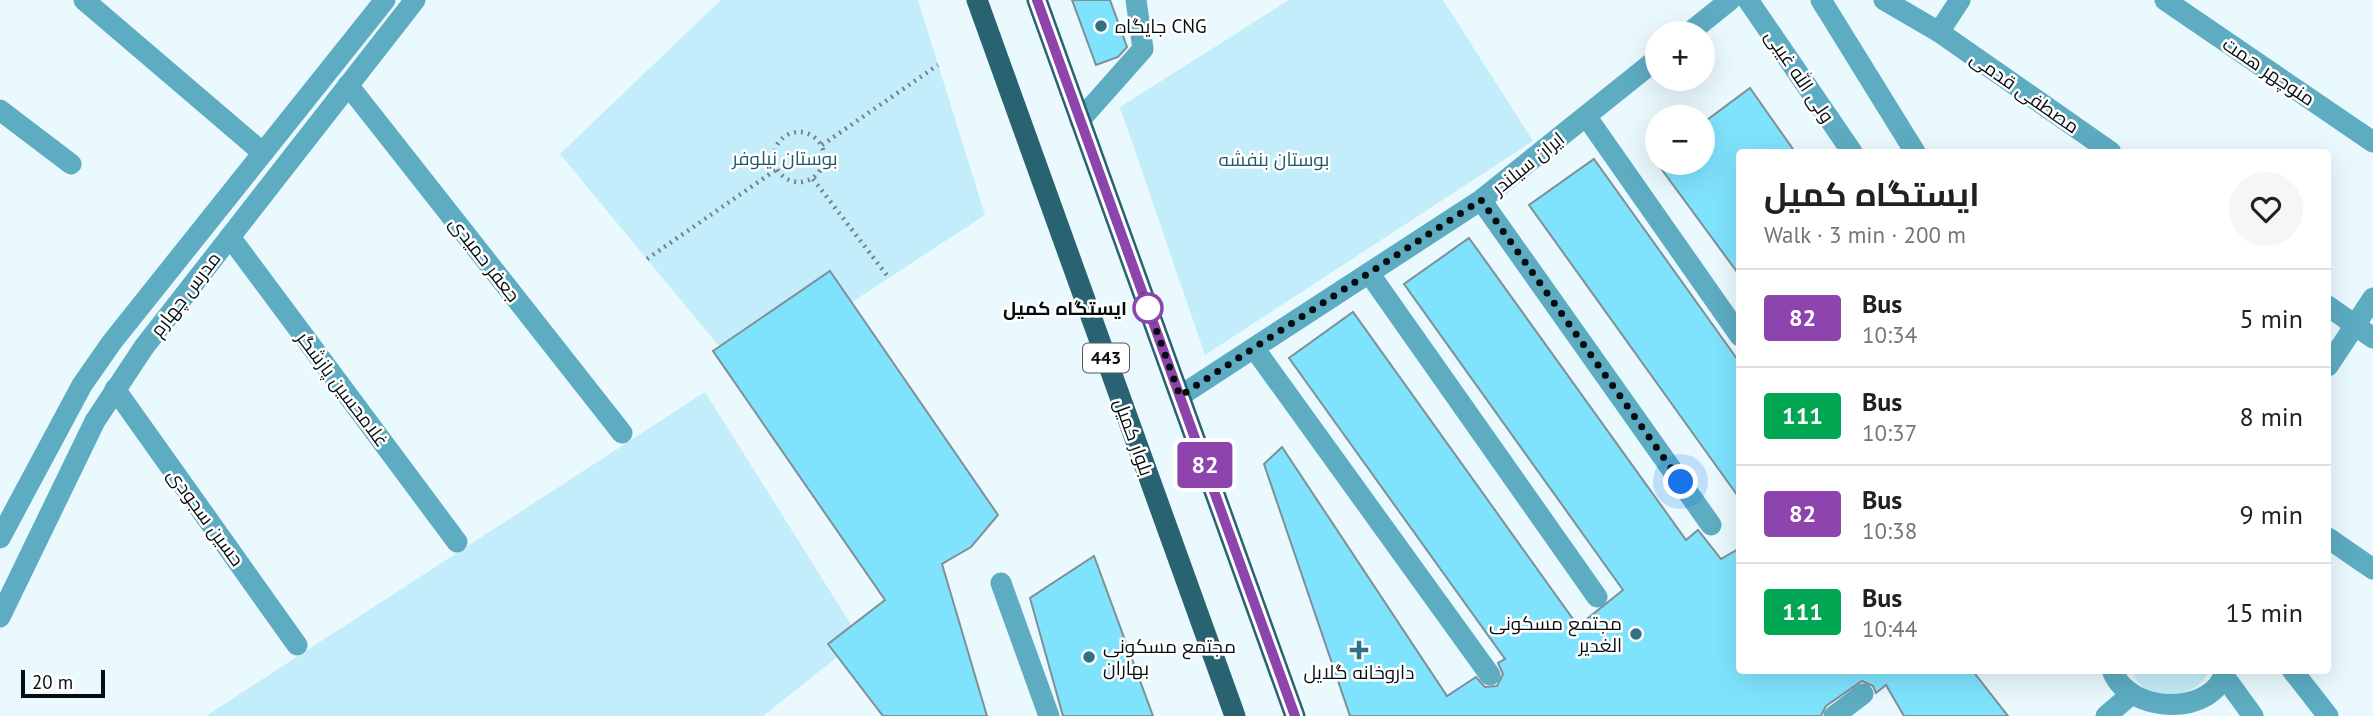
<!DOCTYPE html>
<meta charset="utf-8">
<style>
:root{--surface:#fff;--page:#f6f6f6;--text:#202124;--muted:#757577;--line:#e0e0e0}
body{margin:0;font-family:"PT Sans",Cairo,sans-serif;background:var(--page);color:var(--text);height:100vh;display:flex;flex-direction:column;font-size:26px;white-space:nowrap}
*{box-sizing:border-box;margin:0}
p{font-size:23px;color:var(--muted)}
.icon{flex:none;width:38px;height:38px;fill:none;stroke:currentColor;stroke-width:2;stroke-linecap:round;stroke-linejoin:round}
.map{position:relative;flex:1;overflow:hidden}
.drawer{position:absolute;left:1736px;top:149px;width:595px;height:525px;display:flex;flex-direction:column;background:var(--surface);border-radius:7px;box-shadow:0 7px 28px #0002}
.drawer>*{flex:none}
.badge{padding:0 14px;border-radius:5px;font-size:24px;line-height:46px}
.controls{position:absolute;left:1645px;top:21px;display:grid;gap:14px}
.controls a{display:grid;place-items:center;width:70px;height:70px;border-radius:50%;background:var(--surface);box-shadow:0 7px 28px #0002;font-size:35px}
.scale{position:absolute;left:21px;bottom:18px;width:84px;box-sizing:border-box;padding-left:7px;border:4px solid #070d0f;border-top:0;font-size:19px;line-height:24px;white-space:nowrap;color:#070d0f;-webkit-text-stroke:5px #fff;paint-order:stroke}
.you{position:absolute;width:35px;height:35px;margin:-18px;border:5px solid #fff;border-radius:50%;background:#1a73e8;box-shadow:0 0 0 10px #1a73e833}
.map>.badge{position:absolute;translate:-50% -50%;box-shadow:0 0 0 4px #fff}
.round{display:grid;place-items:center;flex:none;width:74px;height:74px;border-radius:37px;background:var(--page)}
.summary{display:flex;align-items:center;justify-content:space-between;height:119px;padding:0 28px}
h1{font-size:33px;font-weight:700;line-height:52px}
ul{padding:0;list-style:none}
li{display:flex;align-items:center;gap:21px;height:98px;padding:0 28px;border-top:2px solid var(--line)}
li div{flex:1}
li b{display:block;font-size:26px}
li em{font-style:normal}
li .badge{min-width:77px;font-weight:700;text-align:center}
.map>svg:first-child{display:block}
</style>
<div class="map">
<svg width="2373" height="716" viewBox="0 0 2373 716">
<rect width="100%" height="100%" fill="#e9f9fd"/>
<g fill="#c3edfa">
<path d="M721,0H918L985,215L742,374L560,154Z"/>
<path d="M1289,0H1443L1533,141L1205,355L1120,107Z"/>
<path d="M705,392L860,639L763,716H206Z"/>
<path d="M2132,670H2210C2193,702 2145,708 2132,670Z"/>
</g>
<g fill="#7fe3fe" stroke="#7e8f95" stroke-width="2">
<path d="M1072,0H1110L1127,47L1118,57L1096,65Z"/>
<path d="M1750,88L1795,152H1740V276L1657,163H1703V123Z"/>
<path d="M1594,159L1740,363V499L1529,205Z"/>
<path d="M1469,238L1686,540L1698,530L1721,559L1740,548V670H1972L2008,716H1904L1886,685L1876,693L1873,686L1862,681L1826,706L1821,716H1350L1264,464L1282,447L1447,696L1476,677L1485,687L1497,686L1503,674L1498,663L1505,659L1289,358L1353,312L1578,626L1623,590L1404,284Z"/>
<path d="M830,271L998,515L971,547L942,564L987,716H883L828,644L885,600L713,351Z"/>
<path d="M1094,556L1153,716H1063L1030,598Z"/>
</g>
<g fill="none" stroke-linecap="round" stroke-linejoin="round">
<g stroke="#788386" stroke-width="4.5" stroke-dasharray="2 5" stroke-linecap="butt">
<circle cx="799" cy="157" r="25"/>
<path d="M822,145L938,65"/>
<path d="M813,179L889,278"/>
<path d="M647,259L777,169"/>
</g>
<g stroke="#5dacc2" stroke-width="21">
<path d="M84,0L263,153"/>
<path d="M1748,0L1852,152"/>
<path d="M1821,0L1915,152"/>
<path d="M1884,0L1939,32L2111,152"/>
<path d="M2165,0L2373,142"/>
<path d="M1939,32L1960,0"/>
<path d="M1689,33L1730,0"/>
<path d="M348,85L622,433"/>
<path d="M0,110L71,164"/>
<path d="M1586,116L1740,336"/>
<path d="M1080,120L1143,49L1136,0"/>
<path d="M1481,200L1711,525"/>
<path d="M230,237L457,542"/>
<path d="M1369,273L1597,597"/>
<path d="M2328,306L2373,338"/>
<path d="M1254,348L1490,675"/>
<path d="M2328,366L2373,298"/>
<path d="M115,389L297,645"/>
<path d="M1180,396L1481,200L1657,59"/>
<path d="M0,538L82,385L112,342L385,0"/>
<path d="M2328,538L2373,569"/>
<path d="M1001,583L1049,716"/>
<path d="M0,617L95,421L144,347L415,0"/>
<path d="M2112,670C2129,716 2216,716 2225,670"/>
<path d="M2292,670L2328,716"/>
<path d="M2224,676L2253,716"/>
<path d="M1834,716L1863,694"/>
<path d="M2106,716L2127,698"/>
</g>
<g stroke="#296271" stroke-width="21">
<path d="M977,0L1235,716"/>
<path d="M1037,0L1295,716"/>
</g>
</g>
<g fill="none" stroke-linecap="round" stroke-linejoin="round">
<g stroke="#fff" stroke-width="16">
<path id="line" d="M1037,0L1295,716"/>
</g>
<use href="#line" stroke="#8e44ad" stroke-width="10"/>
<path stroke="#070d0f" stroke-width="7" stroke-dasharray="0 12.6" d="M1148,308L1144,296L1180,396L1481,200L1681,482"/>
</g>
<g fill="#2f7283" stroke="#fff" stroke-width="2.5">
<circle cx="1101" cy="26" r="7"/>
<circle cx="1636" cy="634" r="7"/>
<path d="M1355.5 639.5h7v7h7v7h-7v7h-7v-7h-7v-7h7z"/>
<circle cx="1089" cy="657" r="7"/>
</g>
<circle fill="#fff" stroke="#8e44ad" stroke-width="3.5" cx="1148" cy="308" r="14"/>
<g text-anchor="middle" stroke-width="5" stroke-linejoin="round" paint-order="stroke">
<rect fill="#fff" stroke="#515657" stroke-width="2" x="1083" y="343.5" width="46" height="29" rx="5"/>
<g font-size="18" font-weight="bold" fill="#070d0f">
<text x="1106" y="364">443</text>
</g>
<g font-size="19" fill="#070d0f" stroke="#fff" text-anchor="start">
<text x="1115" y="33">جایگاه CNG</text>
<text x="1622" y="630" text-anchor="end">مجتمع مسکونی<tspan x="1622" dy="22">الغدیر</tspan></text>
<text x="1103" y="653">مجتمع مسکونی<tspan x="1103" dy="22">بهاران</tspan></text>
<text x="1359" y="679" text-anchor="middle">داروخانه گلایل</text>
</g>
<g font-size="19" fill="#070d0f" stroke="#fff">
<text transform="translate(2269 71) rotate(34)" y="7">منوچهر همت</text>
<text transform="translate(1800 76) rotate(56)" y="7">ولی الله غیبی</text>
<text transform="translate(2025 92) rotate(35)" y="7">مصطفی قدمی</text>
<text transform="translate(1528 163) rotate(-39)" y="7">ایران سیلندر</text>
<text transform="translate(485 259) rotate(52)" y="7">جعفر حمیدی</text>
<text transform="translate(185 294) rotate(-52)" y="7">مدرس چهارم</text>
<text transform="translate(343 389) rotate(53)" y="7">غلامحسین پازشگر</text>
<text transform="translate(1134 437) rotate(70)" y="7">بلوار کمیل</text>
<text transform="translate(206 517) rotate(54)" y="7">حسین سجودی</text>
</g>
<g font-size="19" fill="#215a68" stroke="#fff">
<text x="785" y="165">بوستان نیلوفر</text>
<text x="1274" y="166">بوستان بنفشه</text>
</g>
<g font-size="19" font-weight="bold" fill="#070d0f" stroke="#fff" text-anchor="end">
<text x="1127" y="315">ایستگاه کمیل</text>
</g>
</g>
</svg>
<div class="controls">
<a>+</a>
<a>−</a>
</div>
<div class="scale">20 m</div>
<div class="you" style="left:1681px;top:482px"></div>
<b class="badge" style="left:1205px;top:465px;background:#8e44ad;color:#fff">82</b>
<section class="drawer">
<div class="summary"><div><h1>ایستگاه کمیل</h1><p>Walk · 3 min · 200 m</p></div><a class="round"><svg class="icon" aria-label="heart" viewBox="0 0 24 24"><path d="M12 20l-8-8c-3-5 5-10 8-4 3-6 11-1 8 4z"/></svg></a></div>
<ul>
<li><span class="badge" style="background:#8e44ad;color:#fff">82</span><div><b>Bus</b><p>10:34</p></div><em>5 min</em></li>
<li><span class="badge" style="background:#00a651;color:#fff">111</span><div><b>Bus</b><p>10:37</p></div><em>8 min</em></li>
<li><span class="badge" style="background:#8e44ad;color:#fff">82</span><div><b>Bus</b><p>10:38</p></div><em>9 min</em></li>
<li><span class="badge" style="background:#00a651;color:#fff">111</span><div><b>Bus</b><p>10:44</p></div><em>15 min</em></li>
</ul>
</section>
</div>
